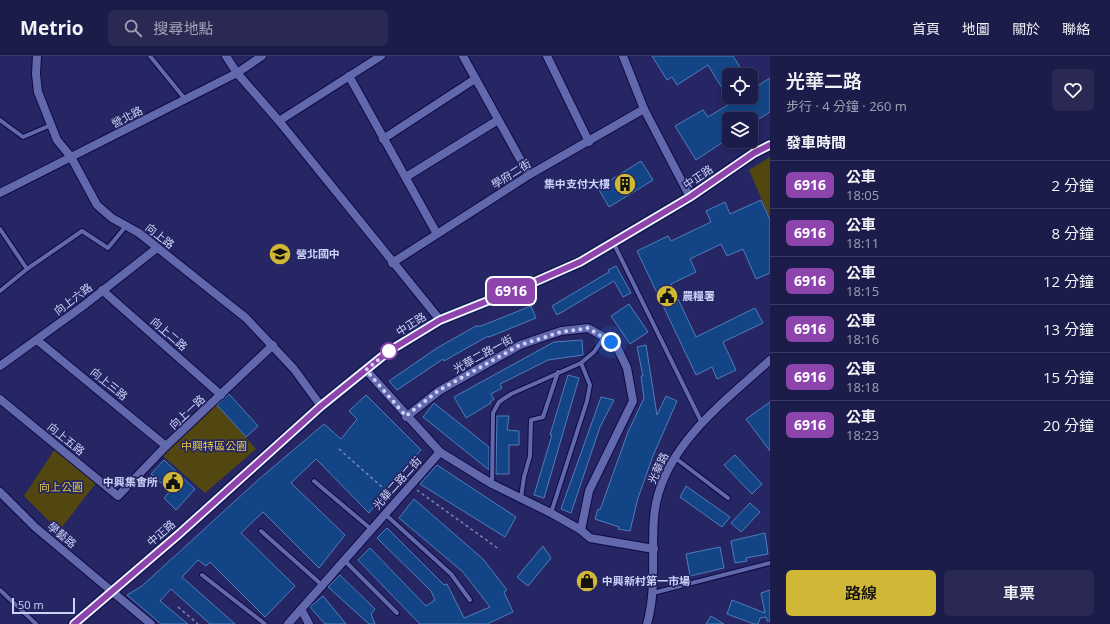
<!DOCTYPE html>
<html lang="zh-TW">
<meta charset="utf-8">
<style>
:root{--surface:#1c1c4a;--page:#292954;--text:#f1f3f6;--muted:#a0a1b5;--line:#3a3a62;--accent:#d1b736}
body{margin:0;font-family:"Open Sans","Noto Sans TC",sans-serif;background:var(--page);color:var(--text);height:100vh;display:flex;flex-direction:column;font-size:15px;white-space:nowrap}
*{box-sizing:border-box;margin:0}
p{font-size:13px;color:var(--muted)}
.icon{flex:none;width:22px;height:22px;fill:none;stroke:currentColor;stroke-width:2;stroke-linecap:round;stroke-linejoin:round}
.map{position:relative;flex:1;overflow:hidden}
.sheet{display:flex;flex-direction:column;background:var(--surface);width:340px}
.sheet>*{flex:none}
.badge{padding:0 8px;border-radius:6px;font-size:14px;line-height:26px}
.buttons{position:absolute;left:722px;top:12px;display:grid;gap:8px}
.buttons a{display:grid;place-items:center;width:36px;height:36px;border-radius:6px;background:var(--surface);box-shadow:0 2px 6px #0003,0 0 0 1px var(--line);font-size:20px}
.scale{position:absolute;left:12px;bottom:10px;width:63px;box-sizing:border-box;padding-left:4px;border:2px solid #ccd3f9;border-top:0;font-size:11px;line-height:14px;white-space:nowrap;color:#ccd3f9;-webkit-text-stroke:3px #252663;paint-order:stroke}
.you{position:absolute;width:20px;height:20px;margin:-10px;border:3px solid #fff;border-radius:50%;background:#1a73e8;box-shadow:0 0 0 6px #1a73e833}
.map>.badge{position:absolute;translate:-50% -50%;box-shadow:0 0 0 2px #fff}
h2{padding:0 16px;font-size:15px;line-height:36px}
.round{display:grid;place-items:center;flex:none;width:42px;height:42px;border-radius:6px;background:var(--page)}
.overview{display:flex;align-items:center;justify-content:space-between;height:68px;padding:0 16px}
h1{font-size:19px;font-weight:600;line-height:30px}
.button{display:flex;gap:8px;margin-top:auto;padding:8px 16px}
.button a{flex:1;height:46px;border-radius:6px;background:var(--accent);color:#111;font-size:16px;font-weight:600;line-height:46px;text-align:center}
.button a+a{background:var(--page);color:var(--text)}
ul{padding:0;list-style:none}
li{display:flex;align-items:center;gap:12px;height:48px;padding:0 16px;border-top:1px solid var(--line)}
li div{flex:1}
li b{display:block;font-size:15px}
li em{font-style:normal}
li .badge{min-width:44px;font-weight:700;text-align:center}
header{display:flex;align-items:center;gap:24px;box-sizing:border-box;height:56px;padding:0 20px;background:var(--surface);border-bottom:1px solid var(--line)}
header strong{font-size:19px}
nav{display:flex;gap:22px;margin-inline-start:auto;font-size:14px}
.search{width:280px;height:36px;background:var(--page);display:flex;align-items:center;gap:10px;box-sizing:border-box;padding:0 14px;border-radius:6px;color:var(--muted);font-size:15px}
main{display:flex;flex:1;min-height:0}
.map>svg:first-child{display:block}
</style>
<header>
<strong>Metrio</strong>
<div class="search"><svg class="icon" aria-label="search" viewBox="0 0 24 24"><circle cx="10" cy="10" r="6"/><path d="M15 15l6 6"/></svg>搜尋地點</div>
<nav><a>首頁</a><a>地圖</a><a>關於</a><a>聯絡</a></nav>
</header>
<main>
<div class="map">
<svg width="770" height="568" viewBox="0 0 770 568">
<rect width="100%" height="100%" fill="#252663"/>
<g fill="#524711">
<path d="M770,101V163L749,114Z"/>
<path d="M216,348L256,393L205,437L162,399Z"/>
<path d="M55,393L96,427L59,475L24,440Z"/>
</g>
<g fill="#134586" stroke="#517cb9">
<path d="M652,0H733L745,19H729V41H751V34L770,22V56L751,68V63H729V82L696,104L675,70L703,54L708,61L731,47L708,9L677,29L672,21L667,24Z"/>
<path d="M641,105L653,124L609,151L598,132Z"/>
<path d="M761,144L770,164V217L756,223L743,193L727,200L721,188L690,203L696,216L671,228L696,281L755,252L763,267L723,286L736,314L717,323L712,311L696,319L637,195L668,180L671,185L711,166L706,155L725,146L730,158Z"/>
<path d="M616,210L631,237L623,241L614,225L557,259L552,250L609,216L608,214Z"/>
<path d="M629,248L648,276L630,288L611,260Z"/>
<path d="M531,250L536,262L489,281L488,280L444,305L443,303L397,334L389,325L437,292L476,270H481Z"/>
<path d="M582,284L583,299L548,304L500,328L502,332L491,338L494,343L490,346L491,347L466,362L454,341L554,286Z"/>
<path d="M646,289L657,359L666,340L677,345L653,400L638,442L630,475L618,473L619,471L595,463L598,453L600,454L628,376L644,342L641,320H643L637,291Z"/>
<path d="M568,319L579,322L544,442L534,439L552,379H550Z"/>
<path d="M229,338L258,370L246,381L217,349Z"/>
<path d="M366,339L421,394L381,439L382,440L369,457L316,403L291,427L345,479L319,512L263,456L241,477L295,530L265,561L210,506L206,510L198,504L182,521L235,568H210L171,533L160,545L188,568H161L127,539L142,530L258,424L324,368L341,383L357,363L349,355Z"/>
<path d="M601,341L614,344L600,371L571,457L561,453Z"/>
<path d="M770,346V395L746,363Z"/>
<path d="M434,347L489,391V414L423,361Z"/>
<path d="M497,360H509L507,374L519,375V389H509V418H496Z"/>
<path d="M735,399L762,428L752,438L724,409Z"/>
<path d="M164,404L195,433L176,454L164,442L170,435L151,418Z"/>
<path d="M437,409L516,461L505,481L420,428Z"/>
<path d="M686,430L730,461L722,471L680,441Z"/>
<path d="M414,443L483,503L507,534L504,536L513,556L487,568H420L358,504L370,492L426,550L435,544L431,535L377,482L387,472L444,529L447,528L464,562L490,551L463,516L399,462Z"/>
<path d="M750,447L760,456L741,476L731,467Z"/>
<path d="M765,477L768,498L746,502L747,505L735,507L731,485Z"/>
<path d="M543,490L551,502L528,530L517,521Z"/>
<path d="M720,491L724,512L690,520L686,498Z"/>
<path d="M340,519L375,553L371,558L375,568H369L328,531Z"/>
<path d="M770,534V565H767L766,561L760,562L758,568H754L727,558L732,544L765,557L761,537Z"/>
<path d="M323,540L346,568H325L310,551Z"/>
<path d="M711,560L724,568H706Z"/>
</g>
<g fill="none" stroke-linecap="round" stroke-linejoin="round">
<g stroke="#100946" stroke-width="6">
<g id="service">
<path d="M150,0L185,43"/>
<path d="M0,64L23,81L51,69"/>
<path d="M0,173L27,213"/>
<path d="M613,186L702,367"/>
<path d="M0,235L27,213L82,175L108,192L126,170"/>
<path d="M674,401L728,442"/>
<path d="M314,425L371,473"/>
<path d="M492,428L493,357L499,346L511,338L581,307L594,296L604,281"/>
<path d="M521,442L524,421L530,400L531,364L543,361L558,316"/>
<path d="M551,457L587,345L590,329L581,307"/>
<path d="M385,458L451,518L470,544"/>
<path d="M261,475L322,529"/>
<path d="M344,504L397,557"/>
<path d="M202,519L265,568"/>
<path d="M0,534L36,568"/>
<path d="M653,537L770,507"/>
</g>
</g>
<g stroke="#100946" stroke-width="10">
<g id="minor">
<path d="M37,0L36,18L38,36L57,84L71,101L97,149L112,162L139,177L246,262L294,313L321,350"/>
<path d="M226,0L237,17L279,65L440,264"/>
<path d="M463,0L529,119"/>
<path d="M547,0L589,86"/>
<path d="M623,0L644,53L690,141"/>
<path d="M349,20L437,178"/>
<path d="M279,65L381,0"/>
<path d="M383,83L475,23"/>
<path d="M406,121L498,64"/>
<path d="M0,137L237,17L262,0"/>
<path d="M392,207L529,119L644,53"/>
<path d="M102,234L221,339"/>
<path d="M37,284L166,390"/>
<path d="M0,310L83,250L157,192"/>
<path d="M366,314L440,396L492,428L551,457L581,474L590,482L654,493"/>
<path d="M0,343L118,440L166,390L273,289"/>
<path d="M406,361L439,335L520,289L561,275L588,272L604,281L617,291L627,312L633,345L589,435L581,474"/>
<path d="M0,436L35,471L151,568"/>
<path d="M301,553L309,568"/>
<path d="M288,568L440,396"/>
<path d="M647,568C657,533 651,497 654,462C659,393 723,347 770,304"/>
</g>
</g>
<g stroke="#100946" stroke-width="12">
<path id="primary" d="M74,568L179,478L321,350L389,295L440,264L530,228L580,206L690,141L754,97L770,89"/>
</g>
<g stroke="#7f84b4" stroke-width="1.5" stroke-dasharray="3 3" stroke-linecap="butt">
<path d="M339,393L391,439"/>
<path d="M417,434L500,494"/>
<path d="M178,551L198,568"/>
</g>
<use href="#service" stroke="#6169ac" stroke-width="4"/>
<use href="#minor" stroke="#6169ac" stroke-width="8"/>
<use href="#primary" stroke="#67a3ce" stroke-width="10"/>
</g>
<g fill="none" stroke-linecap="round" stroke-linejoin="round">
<g stroke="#fff" stroke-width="9">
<path id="line" d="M74,568L179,478L321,350L389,295L440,264L530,228L580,206L690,141L754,97L770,89"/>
</g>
<use href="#line" stroke="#8e44ad" stroke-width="6"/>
<path stroke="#ccd3f9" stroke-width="4" stroke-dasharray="0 7.2" d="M389,295L366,314L406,360L438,335L520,289L561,276L588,272L611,286"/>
</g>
<defs>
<g id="building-disc" transform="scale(1.15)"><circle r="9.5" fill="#d1b736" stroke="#252663"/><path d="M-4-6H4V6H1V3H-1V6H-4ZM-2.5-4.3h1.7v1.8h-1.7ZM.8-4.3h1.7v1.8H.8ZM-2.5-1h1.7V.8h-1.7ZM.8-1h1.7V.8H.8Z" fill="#111"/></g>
<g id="school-disc" transform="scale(1.15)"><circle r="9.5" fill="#d1b736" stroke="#252663"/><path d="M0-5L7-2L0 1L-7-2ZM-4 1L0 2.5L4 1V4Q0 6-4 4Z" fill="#111"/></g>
<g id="civic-disc" transform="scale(1.15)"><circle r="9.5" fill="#d1b736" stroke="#252663"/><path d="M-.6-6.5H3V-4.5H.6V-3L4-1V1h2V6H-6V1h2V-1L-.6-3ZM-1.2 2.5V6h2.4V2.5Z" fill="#111"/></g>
<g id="shop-disc" transform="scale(1.15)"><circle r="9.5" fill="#d1b736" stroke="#252663"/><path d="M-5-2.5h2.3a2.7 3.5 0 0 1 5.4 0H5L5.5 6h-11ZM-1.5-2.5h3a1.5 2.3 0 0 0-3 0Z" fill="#111"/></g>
</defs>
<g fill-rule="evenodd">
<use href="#building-disc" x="625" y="128"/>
<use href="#school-disc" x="280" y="198"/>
<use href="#civic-disc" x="667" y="240"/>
<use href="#civic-disc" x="173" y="426"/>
<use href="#shop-disc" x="587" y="525"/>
</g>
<circle fill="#fff" stroke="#8e44ad" stroke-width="2" cx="389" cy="295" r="8"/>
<g text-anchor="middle" stroke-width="3.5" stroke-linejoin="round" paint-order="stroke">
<g font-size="11" fill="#ccd3f9" stroke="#252663">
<text transform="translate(127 61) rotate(-27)" y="4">營北路</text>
<text transform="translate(511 118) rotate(-32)" y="4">學府二街</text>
<text transform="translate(698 121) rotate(-34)" y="4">中正路</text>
<text transform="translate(160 180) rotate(38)" y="4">向上路</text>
<text transform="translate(73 243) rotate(-37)" y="4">向上六路</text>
<text transform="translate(411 268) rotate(-32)" y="4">中正路</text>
<text transform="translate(169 278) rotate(41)" y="4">向上二路</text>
<text transform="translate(483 298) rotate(-29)" y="4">光華二路一街</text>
<text transform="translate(109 328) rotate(39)" y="4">向上三路</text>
<text transform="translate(187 356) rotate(-43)" y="4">向上一路</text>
<text transform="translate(66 383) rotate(39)" y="4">向上五路</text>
<text transform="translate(658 412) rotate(-65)" y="4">光華路</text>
<text transform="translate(397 427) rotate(-48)" y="4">光華二路二街</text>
<text transform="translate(161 477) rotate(-41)" y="4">中正路</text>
<text transform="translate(62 479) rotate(40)" y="4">學藝路</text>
</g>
<g font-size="11" font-weight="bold" fill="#ccd3f9" stroke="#252663" text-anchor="start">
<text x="610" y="132" text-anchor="end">集中支付大樓</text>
<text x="296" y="202">營北國中</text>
<text x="682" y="244">農糧署</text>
<text x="158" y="430" text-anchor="end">中興集會所</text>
<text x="602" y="529">中興新村第一市場</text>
</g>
<g font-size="11" fill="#e2c849" stroke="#252663">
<text x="214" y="394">中興特區公園</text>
<text x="61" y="435">向上公園</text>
</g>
</g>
</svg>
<div class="buttons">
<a><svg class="icon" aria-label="locate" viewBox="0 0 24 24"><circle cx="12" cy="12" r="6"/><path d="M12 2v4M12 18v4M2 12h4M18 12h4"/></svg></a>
<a><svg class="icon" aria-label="layers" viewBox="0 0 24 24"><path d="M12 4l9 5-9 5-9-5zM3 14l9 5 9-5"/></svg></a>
</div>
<div class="scale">50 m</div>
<div class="you" style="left:611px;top:286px"></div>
<b class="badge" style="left:511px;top:235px;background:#8e44ad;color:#fff">6916</b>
</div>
<section class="sheet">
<div class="overview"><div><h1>光華二路</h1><p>步行 · 4 分鐘 · 260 m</p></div><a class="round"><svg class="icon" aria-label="heart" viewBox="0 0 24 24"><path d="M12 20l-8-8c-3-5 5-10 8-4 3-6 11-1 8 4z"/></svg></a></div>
<h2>發車時間</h2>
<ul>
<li><span class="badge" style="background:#8e44ad;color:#fff">6916</span><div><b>公車</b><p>18:05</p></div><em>2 分鐘</em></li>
<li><span class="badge" style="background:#8e44ad;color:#fff">6916</span><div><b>公車</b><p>18:11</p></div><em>8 分鐘</em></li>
<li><span class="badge" style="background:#8e44ad;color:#fff">6916</span><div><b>公車</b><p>18:15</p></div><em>12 分鐘</em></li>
<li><span class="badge" style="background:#8e44ad;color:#fff">6916</span><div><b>公車</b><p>18:16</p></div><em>13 分鐘</em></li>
<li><span class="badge" style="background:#8e44ad;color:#fff">6916</span><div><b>公車</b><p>18:18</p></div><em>15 分鐘</em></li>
<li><span class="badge" style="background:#8e44ad;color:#fff">6916</span><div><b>公車</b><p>18:23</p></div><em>20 分鐘</em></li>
</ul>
<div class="button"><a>路線</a><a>車票</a></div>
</section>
</main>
